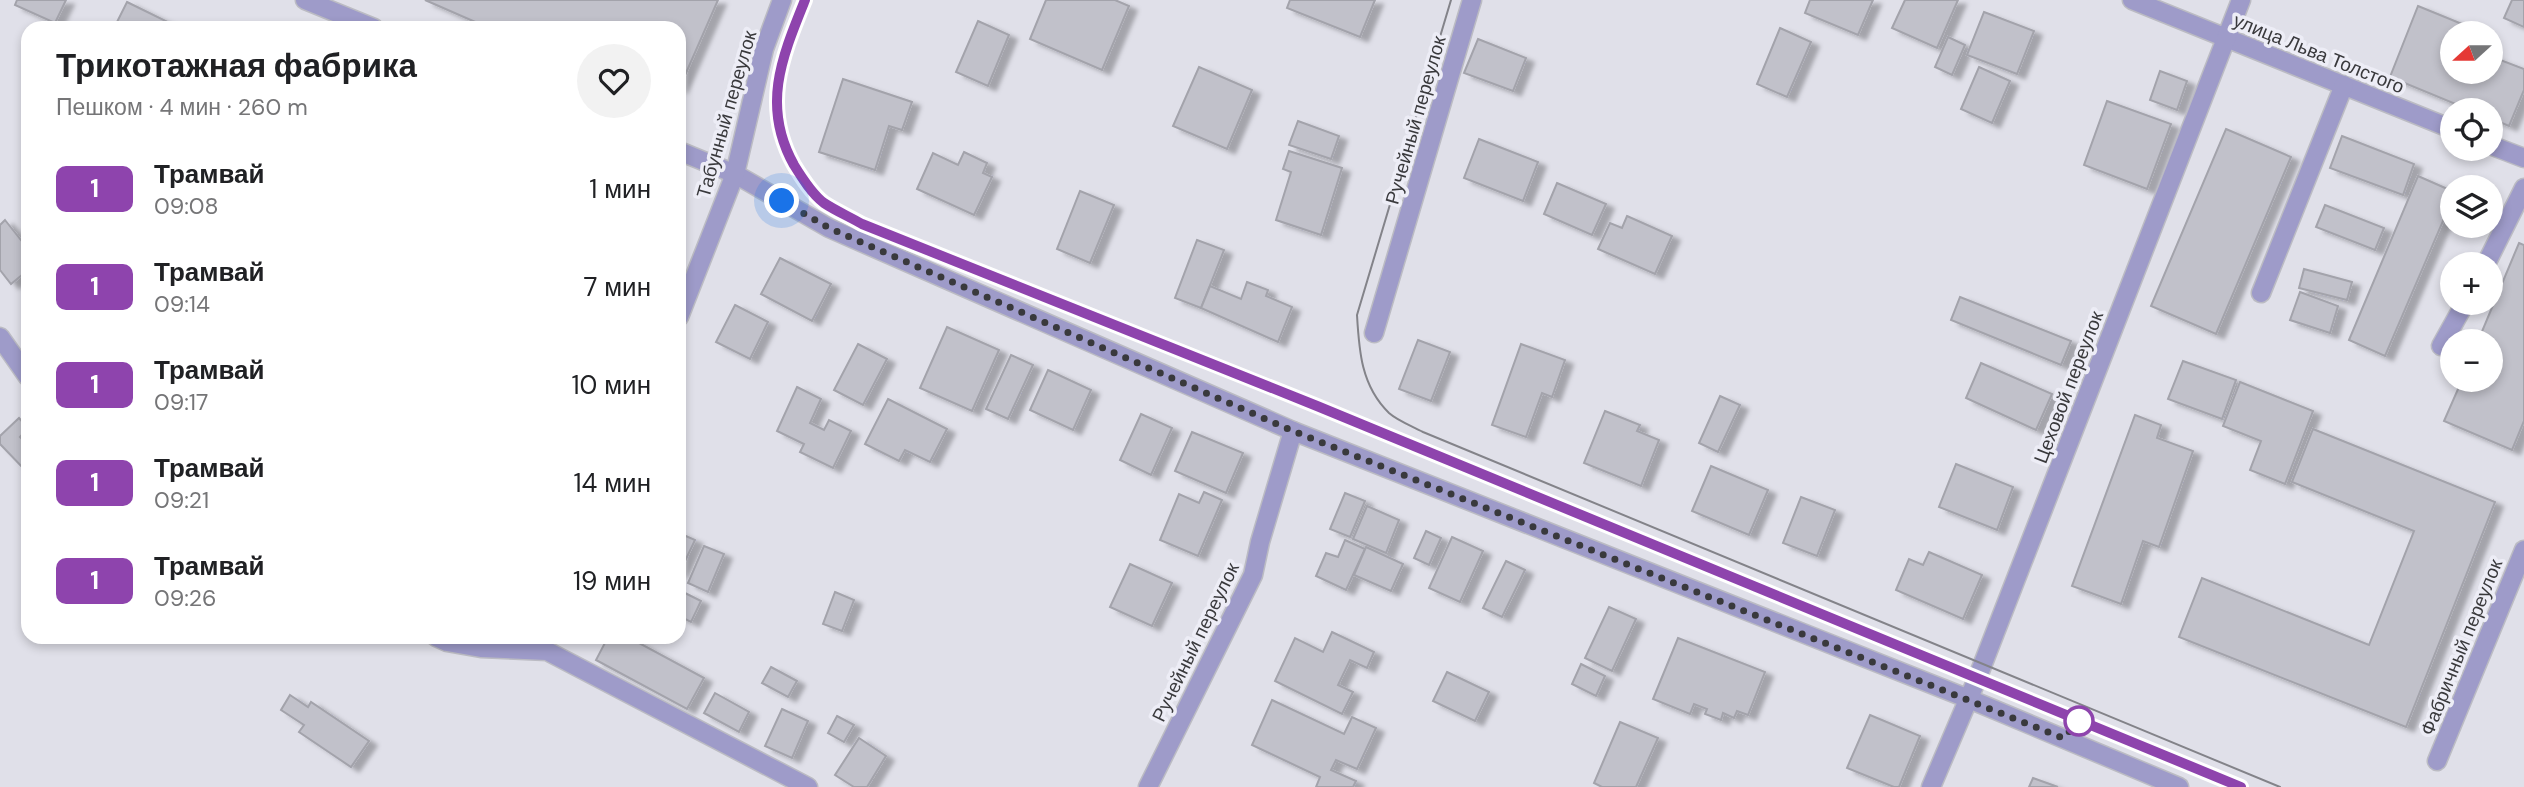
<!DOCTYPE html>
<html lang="ru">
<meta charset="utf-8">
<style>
:root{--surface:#fff;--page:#f2f2f2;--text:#202124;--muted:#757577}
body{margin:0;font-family:"DM Sans",sans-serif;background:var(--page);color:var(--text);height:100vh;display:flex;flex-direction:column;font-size:26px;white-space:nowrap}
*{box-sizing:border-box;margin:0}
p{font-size:23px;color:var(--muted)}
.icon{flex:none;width:38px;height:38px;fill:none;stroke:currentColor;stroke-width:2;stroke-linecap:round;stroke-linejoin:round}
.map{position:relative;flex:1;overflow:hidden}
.sheet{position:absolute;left:21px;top:21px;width:665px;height:623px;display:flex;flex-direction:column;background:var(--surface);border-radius:21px;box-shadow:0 4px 10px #0003}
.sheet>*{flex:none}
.badge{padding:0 14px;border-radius:10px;font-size:24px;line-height:46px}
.needle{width:46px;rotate:249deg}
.controls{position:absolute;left:2440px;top:21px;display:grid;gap:14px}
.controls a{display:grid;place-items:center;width:63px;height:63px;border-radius:50%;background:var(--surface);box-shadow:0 4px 10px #0003;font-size:35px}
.you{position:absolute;width:35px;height:35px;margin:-18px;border:5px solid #fff;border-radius:50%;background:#1a73e8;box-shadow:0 0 0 10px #1a73e833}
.map>.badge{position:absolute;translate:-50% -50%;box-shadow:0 0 0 4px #fff}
.round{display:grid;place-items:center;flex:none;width:74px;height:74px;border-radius:37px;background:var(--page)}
.overview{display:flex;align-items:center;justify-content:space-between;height:119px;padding:0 35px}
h1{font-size:33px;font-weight:800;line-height:52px}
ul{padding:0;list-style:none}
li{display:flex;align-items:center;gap:21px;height:98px;padding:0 35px}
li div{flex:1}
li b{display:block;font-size:26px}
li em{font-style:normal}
li .badge{min-width:77px;font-weight:700;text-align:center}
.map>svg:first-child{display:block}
</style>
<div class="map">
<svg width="2524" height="787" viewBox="0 0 2524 787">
<defs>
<filter id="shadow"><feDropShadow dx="8" dy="4.5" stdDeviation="2" flood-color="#0004"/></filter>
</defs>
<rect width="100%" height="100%" fill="#e0e0e9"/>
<g fill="#c1c1ca" stroke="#a3a3ab" stroke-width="2" filter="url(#shadow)">
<path d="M17,0H66L55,23L15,5Z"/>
<path d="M425,0H718L679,89V28H489Z"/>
<path d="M1046,0H1115L1129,6L1102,70L1030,39Z"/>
<path d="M1290,0H1375L1360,37L1287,8Z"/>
<path d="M1810,0H1873L1858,35L1805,13Z"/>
<path d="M1905,0H1958L1937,48L1892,28Z"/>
<path d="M2512,0H2524V27L2504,18Z"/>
<path d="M127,2L178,27L177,28H114Z"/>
<path d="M2418,6L2484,33H2452V72H2490V56L2524,69V90L2509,126L2490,118V110H2470L2390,77Z"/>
<path d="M1984,12L2034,31L2017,74L1967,55Z"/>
<path d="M978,21L1009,35L988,86L956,72Z"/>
<path d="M1780,28L1811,42L1787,97L1757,84Z"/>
<path d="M1948,37L1965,45L1952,75L1935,67Z"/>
<path d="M1478,39L1526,58L1513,91L1464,73Z"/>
<path d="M1199,67L1252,90L1227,149L1173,126Z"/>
<path d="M1979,67L2010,81L1992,123L1961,109Z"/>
<path d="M2160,71L2187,81L2177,110L2150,100Z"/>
<path d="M843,79L912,102L902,130L889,126L875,170L819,152Z"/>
<path d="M2107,101L2171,124L2147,189L2084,165Z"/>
<path d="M1298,121L1339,136L1331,159L1289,145Z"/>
<path d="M2226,129L2291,157L2216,334L2151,306Z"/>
<path d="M2342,136L2414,164L2403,195L2330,168Z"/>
<path d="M1479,139L1538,162L1523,201L1464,178Z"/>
<path d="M1289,151L1342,168L1321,235L1276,220L1291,172L1283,169Z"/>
<path d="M964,152L987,163L983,173L992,177L974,215L917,189L933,153L958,165Z"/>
<path d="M2418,176L2452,191V200L2385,356L2349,340Z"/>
<path d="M1557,183L1606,204L1592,235L1544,214Z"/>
<path d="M1080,191L1114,205L1090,263L1057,249Z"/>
<path d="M2325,205L2384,228L2375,250L2316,227Z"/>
<path d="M1627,216L1672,236L1655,274L1598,249L1610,223L1622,228Z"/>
<path d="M5,220L28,249V270L11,284L0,270V225Z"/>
<path d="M1197,240L1224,250L1201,308L1175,298Z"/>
<path d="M2519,243L2524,245V421L2512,450L2444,421L2462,380H2490V341H2478Z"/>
<path d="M780,258L831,284L812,321L761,294Z"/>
<path d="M2304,269L2352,282L2347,300L2299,288Z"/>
<path d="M1247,282L1268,290L1266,296L1292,307L1278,342L1201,308L1210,286L1241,299Z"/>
<path d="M2300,292L2338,306L2330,333L2290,320Z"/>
<path d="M1960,297L2071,341L2061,365L1951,320Z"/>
<path d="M735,305L768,322L750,359L716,342Z"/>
<path d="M947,327L999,350L972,411L920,388Z"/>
<path d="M1418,340L1450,352L1431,401L1399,389Z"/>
<path d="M858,344L887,359L863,405L834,390Z"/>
<path d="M1521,344L1565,360L1552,397L1542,393L1526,437L1492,425Z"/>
<path d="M1011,355L1033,365L1008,419L986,409Z"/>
<path d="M2183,361L2236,380L2222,419L2168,399Z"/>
<path d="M1981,363L2052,394L2036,430L1966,398Z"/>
<path d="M1048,370L1091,390L1073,430L1030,410Z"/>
<path d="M2240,382L2313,411L2285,484L2250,470L2261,441L2223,426Z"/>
<path d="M797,387L821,399L810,423L824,430L829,420L851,431L833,468L800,452L804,444L777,431Z"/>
<path d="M1720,396L1740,405L1718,452L1699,443Z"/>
<path d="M888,399L947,429L930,462L905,450L899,461L865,444Z"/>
<path d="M1605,411L1640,425L1637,431L1659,440L1641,486L1584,463Z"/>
<path d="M1141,414L1172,428L1151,475L1120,460Z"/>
<path d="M2135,415L2161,425L2157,438L2193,451L2159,547L2143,541L2121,604L2072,586Z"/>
<path d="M19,418L28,428L20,437L28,445V468L25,470L0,444V436Z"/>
<path d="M2313,429L2495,502L2406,727L2179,637L2202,578L2369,645L2414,531L2292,482Z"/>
<path d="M1192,432L1243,453L1226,493L1175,471Z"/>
<path d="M1956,464L2013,487L1997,530L1939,507Z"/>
<path d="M1711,466L1768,490L1749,535L1692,511Z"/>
<path d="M1204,492L1222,500L1198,556L1160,540L1179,494L1199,503Z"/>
<path d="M1345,493L1365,501L1350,537L1330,529Z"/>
<path d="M1801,497L1835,510L1817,556L1783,543Z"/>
<path d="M1367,506L1399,520L1386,553L1353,539Z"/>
<path d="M1426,531L1441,538L1429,565L1414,558Z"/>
<path d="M679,533L695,540L679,574Z"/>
<path d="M1452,537L1483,551L1460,602L1429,588Z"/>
<path d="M1345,540L1365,549L1346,590L1316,576L1326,553L1338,557Z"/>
<path d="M704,546L724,554L708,592L688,583Z"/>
<path d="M1366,547L1403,564L1391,591L1354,575Z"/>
<path d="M1929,552L1982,575L1963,619L1896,590L1909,559L1923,565Z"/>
<path d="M1506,561L1525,570L1502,617L1483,608Z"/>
<path d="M1130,564L1172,583L1152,626L1110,607Z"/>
<path d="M835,592L854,600L842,631L823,624Z"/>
<path d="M685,593L701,601L691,622L679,616V606Z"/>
<path d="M1609,607L1636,619L1612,671L1585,658Z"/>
<path d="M1332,632L1374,652L1367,668L1350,660L1338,685L1353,692L1342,714L1275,681L1295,638L1323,652Z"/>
<path d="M608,637H628L704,678L687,709L596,660Z"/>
<path d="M1678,638L1765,672L1748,715L1737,711L1734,718L1723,713L1721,720L1705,714L1707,709L1694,704L1690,714L1653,699Z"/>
<path d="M1581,664L1605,676L1596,696L1572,684Z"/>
<path d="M771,667L797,681L788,697L762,683Z"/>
<path d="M1447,672L1489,692L1475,721L1433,701Z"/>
<path d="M715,693L749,712L739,732L704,713Z"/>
<path d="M290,695L308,707L311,702L369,741L351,767L299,732L304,725L281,710Z"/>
<path d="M1272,700L1344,734L1352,717L1376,728L1357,769L1336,760L1331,770L1356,781L1353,787H1316L1320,777L1252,745Z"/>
<path d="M782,709L808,721L792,758L765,746Z"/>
<path d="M1870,715L1920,736L1899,787H1894L1847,768Z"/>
<path d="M837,716L854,725L844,742L828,733Z"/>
<path d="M1620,722L1658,738L1636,787H1602L1594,783Z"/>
<path d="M859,738L886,756L867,787H854L835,775Z"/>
<path d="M2033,778L2058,787H2029Z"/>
</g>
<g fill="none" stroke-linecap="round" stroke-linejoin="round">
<g stroke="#bbbbc3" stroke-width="21">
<g id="minor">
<path d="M305,0L374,28"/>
<path d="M2132,0L2452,129"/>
<path d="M2490,145L2524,158"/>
<path d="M679,151L735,174L829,228L1293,431L1969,699L2179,787"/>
<path d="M2486,264L2524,188"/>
<path d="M2261,293L2344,85"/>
<path d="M679,317L735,174L764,49L782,0"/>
<path d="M1374,333L1472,0"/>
<path d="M0,337L28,377"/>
<path d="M2441,346L2465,303"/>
<path d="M436,637L447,642L481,648L547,651L808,787"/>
<path d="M2437,761L2524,550"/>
<path d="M1148,787L1253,575L1260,542L1293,431"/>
<path d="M1931,787L1977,679L2241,0"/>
</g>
</g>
<use href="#minor" stroke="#9e9bc9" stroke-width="18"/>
<g stroke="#838389" stroke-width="2">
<path d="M806,0C782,57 760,106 794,165C802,178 812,194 824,203C836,211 850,217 862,224L1317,406L2241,787"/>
<path d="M1451,0L1357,315C1359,350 1361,386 1389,413C1398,421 1412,426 1423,432L2280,787"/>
</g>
</g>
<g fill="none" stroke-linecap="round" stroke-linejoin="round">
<g stroke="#fff" stroke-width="16">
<path id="line" d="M805,0C782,57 761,106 794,165C802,178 812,194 824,203C836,211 850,217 862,224L1317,406L2241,787"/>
</g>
<use href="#line" stroke="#8e44ad" stroke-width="10"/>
<path stroke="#39393c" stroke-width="7" stroke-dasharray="0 12.6" d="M782,201L829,228L1293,431L2063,738L2079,721"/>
</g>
<circle fill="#fff" stroke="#8e44ad" stroke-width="3.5" cx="2079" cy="721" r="14"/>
<g text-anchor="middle" stroke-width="7" stroke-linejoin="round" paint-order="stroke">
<g font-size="19" fill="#39393c" stroke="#ededf6">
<text transform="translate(2319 53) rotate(22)" y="7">улица Льва Толстого</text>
<text transform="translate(726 114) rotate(-74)" y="7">Табунный переулок</text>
<text transform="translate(1415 120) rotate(-74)" y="7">Ручейный переулок</text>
<text transform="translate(2068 387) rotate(-69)" y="7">Цеховой переулок</text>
<text transform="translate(1195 642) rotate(-64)" y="7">Ручейный переулок</text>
<text transform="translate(2461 647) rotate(-68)" y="7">Фабричный переулок</text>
</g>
</g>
</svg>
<div class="controls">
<a><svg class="needle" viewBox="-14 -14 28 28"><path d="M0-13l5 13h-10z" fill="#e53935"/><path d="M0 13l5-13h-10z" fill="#757577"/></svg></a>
<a><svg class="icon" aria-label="locate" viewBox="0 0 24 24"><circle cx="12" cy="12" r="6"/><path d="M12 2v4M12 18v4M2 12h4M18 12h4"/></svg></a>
<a><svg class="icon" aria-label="layers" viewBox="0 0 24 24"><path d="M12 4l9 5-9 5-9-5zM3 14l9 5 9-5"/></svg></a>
<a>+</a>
<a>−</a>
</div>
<div class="you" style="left:782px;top:201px"></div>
<section class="sheet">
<div class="overview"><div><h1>Трикотажная фабрика</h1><p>Пешком · 4 мин · 260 m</p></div><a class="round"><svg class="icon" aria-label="heart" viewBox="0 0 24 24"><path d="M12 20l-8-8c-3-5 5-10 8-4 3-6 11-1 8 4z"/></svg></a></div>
<ul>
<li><span class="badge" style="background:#8e44ad;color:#fff">1</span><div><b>Трамвай</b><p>09:08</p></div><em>1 мин</em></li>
<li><span class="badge" style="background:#8e44ad;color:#fff">1</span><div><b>Трамвай</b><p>09:14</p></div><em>7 мин</em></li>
<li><span class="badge" style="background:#8e44ad;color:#fff">1</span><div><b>Трамвай</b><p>09:17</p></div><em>10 мин</em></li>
<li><span class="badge" style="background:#8e44ad;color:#fff">1</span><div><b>Трамвай</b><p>09:21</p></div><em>14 мин</em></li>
<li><span class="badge" style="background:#8e44ad;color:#fff">1</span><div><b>Трамвай</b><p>09:26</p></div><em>19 мин</em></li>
</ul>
</section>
</div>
